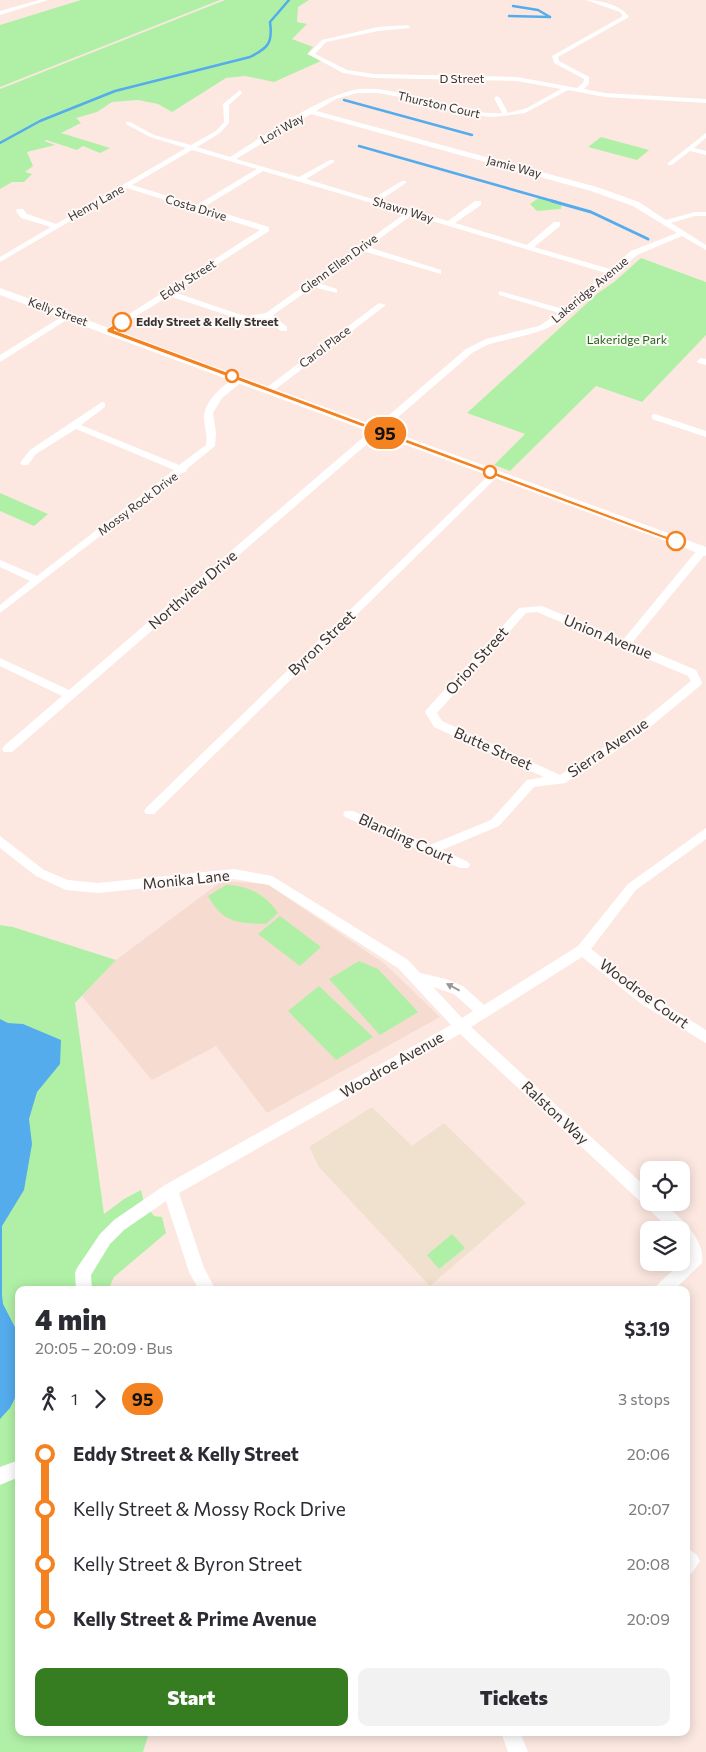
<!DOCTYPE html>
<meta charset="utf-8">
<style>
:root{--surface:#fff;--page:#f2f2f3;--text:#2b2b33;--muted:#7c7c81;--accent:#367d21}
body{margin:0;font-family:Commissioner,sans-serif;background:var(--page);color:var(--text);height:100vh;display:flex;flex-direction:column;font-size:19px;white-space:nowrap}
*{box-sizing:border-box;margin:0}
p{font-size:16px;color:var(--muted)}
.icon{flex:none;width:28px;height:28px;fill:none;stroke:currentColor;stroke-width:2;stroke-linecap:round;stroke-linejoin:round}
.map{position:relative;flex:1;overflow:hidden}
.sheet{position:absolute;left:15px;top:1286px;width:675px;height:450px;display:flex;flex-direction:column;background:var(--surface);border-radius:10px;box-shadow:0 2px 12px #0003}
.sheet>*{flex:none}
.badge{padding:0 10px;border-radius:16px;font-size:18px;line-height:32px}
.controls{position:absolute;left:640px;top:1161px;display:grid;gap:10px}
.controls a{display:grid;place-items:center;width:50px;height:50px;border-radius:10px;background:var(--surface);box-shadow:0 2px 12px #0003;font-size:25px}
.map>.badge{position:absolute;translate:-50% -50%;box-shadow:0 0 0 2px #fff}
.legs{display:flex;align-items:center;gap:8px;height:55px;padding:0 20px;font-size:16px}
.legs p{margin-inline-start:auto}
.overview{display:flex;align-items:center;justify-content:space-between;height:85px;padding:0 20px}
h1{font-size:28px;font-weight:800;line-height:38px}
.primary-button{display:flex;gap:10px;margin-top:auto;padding:10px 20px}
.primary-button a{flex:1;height:58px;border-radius:10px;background:var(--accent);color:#fff;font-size:20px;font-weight:800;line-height:58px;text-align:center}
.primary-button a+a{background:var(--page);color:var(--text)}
ul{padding:0 20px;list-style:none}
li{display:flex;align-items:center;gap:18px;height:55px;font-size:19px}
li i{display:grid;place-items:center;width:8px;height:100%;margin:0 6px;background:currentColor}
li i::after{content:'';width:12px;height:12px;margin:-6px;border:4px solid;border-radius:50%;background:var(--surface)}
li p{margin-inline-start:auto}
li:first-child i{background:linear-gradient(#0000 50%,currentColor 0)}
li:last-child i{background:linear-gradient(currentColor 50%,#0000 0)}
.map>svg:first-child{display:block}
</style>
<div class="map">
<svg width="706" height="1752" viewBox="0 0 706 1752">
<rect width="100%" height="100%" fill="#fce8e1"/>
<path fill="#f6dbd1" d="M222,881L267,884L385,964L440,1017L267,1113L216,1046L152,1080L82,996L116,960Z"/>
<path fill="#efe1cd" d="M372,1107L412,1146L444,1123L526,1203L430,1286L319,1167L309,1147Z"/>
<g fill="#b0f0a6">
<path d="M81,0H220L0,87V25Z"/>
<path d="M225,0H309L298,7L297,22L307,24L292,39L313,47L307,54L321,61L274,82L245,76L226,78L172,112L158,104L138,100L112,102L97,112L76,118L81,123L61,133L110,148L100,153L83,146L77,150L46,140L44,141L55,145L27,152L33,166L25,172L32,174L24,182H12L0,189V89Z"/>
<path d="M601,137L649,150L637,160L588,147Z"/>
<path d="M540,197L562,204L561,209L537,211L530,204Z"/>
<path d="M641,258L706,282V335L642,402L596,386L510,471L494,465L525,434L467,413L598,293L614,282Z"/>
<path d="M0,493L48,514L34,526L0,511Z"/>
<path d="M226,885C248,885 266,895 278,913L266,924C237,923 223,923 208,896Z"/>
<path d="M280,916L321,947L300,966L258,934Z"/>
<path d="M0,925L13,927L116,960L75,1003L104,1214L124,1199L141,1190L144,1202L154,1216L162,1217L166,1233L114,1277L108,1290H19V1732L149,1733L143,1752H0Z"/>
<path d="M359,961L378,969L418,1012L380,1035L329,979Z"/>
<path d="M319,986L373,1037L336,1060L288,1011Z"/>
<path d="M452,1234L465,1248L439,1269L427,1255Z"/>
</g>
<path fill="#54aced" d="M0,1019L8,1023L23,1024L61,1040L60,1064L37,1092L29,1119L32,1144L24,1190L2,1226V1295L3,1304L19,1335V1390L10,1408L0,1419Z"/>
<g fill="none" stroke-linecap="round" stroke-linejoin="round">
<g stroke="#54aced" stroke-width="2.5">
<path d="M513,6L538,10L550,17"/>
<path d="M509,16L550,17"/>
<path d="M344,100L472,135"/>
<path d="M0,143L40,121L115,91L250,57C268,48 273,43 270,22L289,0"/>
<path d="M359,146L556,202"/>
</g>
<path stroke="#54aced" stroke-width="3" d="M552,201L591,212L648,239"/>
<g fill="#fff" fill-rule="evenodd">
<path d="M39,0H48L0,15V11Z"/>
<path d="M586,0C600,0 621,5 629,17L558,57L559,61L589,77V84L584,89L605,93L706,99V103L605,97L568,90L525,113L493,117L470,115L400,97L378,93H357L336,99L316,111L597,187L639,202L666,220L695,212H706V216H695L671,223L706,245V250L682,236L637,255L557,323C536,335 516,337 493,343C486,345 479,349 472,353L12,752H4L2,749L4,746L62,696L0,666V658L69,690L466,349L486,339L539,326L559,313L499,295V291L563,309L606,273L412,215L368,247L441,270V274L363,251L318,283L337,289V293L313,287L273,315L287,327V331H281L266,318L248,320L236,318L169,296L109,333H106V329L260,230L127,188L0,262V257L51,227L21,218L16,211L17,209H23L27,214L56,224L186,148L150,137L126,124V122H130L154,135L191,145L216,131L224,122L223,104L240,90L242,93L229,105V123L220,133L197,147L230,157C264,136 317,98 354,90C369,87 386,90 400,93C434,100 467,115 502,113L494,98L497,96L500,98L508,113L527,108L561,89L517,81L374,78L343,73L308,54L322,40L378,27L408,25L410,28L378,31L326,42L315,54L347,70L374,74L517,77L577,88L583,83L584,79L554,63L552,56L623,16L620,12ZM311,114L591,191L633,206L677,233L631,251L610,269L534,247L560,226V222H554L527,245L455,223L481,205V201H475L448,221L379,201L406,183V181H402L372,199L306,179L334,162V160H330L299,177L236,159ZM192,150L257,169L197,205L132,185ZM263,171L406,213L266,313L248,316L238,314L174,292L269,231V227L204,207Z"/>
<path d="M706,133V138L694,148L706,151V155L690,151L672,165H668V163Z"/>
<path d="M379,303L386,305L272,392H266V388Z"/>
<path d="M66,314L73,316L0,362V355Z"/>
<path d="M701,358L706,359V365L698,363L697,361Z"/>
<path d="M240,376L244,379L243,381L222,398L213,413L216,433L215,446L187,469L186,472L182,473L0,613V605L30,581L0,567V560L37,576L174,470L76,429L36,454L28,465H22L20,463L30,450L102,402L105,403V407L81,425L179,465L206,445C208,435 204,427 204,417C204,401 226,381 240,376Z"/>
<path d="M655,414L706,431V437L652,419V415Z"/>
<path d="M495,471L498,472V476L154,814H146L144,811L146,808L492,472Z"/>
<path d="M702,548L706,549V553L632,643L696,670L702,682L701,685L638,737L565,783L534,787L499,826L442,850L468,862L470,865L468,868H460L345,817L343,814L345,811H353L430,845L491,820L527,780L544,777L434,727L425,712L427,709L519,608L542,606L623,640L698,549ZM537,612L688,676L691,681L630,731L560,775L442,721L437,713L526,613Z"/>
<path d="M706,828V839L636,890L591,949L653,997L706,1030V1043L643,1005L582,957L471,1027L649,1190V1202H663C679,1217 706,1239 702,1263L674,1290H655L657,1285L689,1255L686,1244L681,1239V1230H671L460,1034L179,1193L204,1268L216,1290H199L189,1272L166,1201L124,1230L110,1244L91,1275L92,1290H76L75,1273L77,1268L100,1234L114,1220L165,1185L451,1025L398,968L269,885L234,879L98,893L66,890L36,876L0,848V836L44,870L68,880L98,883L234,869L272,876L408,960L420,973L446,979L463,986L484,1005L578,946L628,884ZM433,987L454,994L473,1011L462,1018Z"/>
<path d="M19,1460V1477L0,1485V1467Z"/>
<path d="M686,1547L697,1555L700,1561L692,1573L686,1576Z"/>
<path d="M501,1732H520L528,1752H508Z"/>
</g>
<path fill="#fff" fill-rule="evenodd" d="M0,288L706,547V556L0,295Z"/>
</g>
<defs><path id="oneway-solid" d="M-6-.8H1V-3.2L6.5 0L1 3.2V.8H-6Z" transform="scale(1.25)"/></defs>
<use fill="#9c9898" href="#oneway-solid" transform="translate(453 987) rotate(-152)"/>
<path fill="#f58220" stroke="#fff" d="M120,321L126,322L114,330L679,541L673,542L107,332V329Z"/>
<g fill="#fff" stroke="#f58220" stroke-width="2.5">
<circle cx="122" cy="322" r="9"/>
<circle cx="232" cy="376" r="6"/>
<circle cx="490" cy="472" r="6"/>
<circle cx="676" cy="541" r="9"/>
</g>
<g text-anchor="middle" stroke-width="4" stroke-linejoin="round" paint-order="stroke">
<g font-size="12" fill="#3a3230" stroke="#fdf9f7">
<text x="462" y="83">D Street</text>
<text transform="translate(439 105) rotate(13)" y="4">Thurston Court</text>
<text transform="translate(282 129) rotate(-30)" y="4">Lori Way</text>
<text transform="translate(514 167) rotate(15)" y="4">Jamie Way</text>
<text transform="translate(96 203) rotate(-29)" y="4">Henry Lane</text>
<text transform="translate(196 208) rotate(17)" y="4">Costa Drive</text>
<text transform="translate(403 210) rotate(17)" y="4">Shawn Way</text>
<text transform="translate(339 264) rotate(-36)" y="4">Glenn Ellen Drive</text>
<text transform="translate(188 280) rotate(-33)" y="4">Eddy Street</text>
<text transform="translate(590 290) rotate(-40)" y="4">Lakeridge Avenue</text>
<text transform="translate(58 312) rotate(20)" y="4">Kelly Street</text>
<text transform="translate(325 347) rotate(-37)" y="4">Carol Place</text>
<text transform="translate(138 504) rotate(-37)" y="4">Mossy Rock Drive</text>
</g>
<g font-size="12" font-weight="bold" fill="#3a3230" stroke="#fdf9f7" text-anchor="start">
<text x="136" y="326">Eddy Street &amp; Kelly Street</text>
</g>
<g font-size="12" fill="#1f6115" stroke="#fdf9f7">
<text x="627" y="344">Lakeridge Park</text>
</g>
<g font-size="15" fill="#3a3230" stroke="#fdf9f7">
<text transform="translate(193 590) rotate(-41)" y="5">Northview Drive</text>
<text transform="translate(608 637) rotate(22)" y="5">Union Avenue</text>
<text transform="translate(322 643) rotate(-44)" y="5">Byron Street</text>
<text transform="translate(477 661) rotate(-48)" y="5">Orion Street</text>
<text transform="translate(608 748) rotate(-34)" y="5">Sierra Avenue</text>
<text transform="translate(493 749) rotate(24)" y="5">Butte Street</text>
<text transform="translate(406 839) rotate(24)" y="5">Blanding Court</text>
<text transform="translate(186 880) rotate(-6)" y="5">Monika Lane</text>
<text transform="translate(644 994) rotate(36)" y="5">Woodroe Court</text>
<text transform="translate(392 1065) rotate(-30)" y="5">Woodroe Avenue</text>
<text transform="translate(555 1113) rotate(43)" y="5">Ralston Way</text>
</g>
</g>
</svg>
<div class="controls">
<a><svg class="icon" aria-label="locate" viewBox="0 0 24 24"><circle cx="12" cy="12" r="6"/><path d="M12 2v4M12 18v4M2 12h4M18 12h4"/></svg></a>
<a><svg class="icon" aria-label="layers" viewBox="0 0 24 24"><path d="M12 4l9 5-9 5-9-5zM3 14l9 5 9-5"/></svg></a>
</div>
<b class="badge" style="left:385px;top:433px;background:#f58220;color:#111">95</b>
<section class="sheet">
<div class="overview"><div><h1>4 min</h1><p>20:05 – 20:09 · Bus</p></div><b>$3.19</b></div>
<div class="legs"><svg class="icon" aria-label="walk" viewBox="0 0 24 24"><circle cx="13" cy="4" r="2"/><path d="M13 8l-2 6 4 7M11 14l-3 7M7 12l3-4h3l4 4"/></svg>1<svg class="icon" aria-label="forward" viewBox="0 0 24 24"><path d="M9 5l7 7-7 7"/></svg><b class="badge" style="background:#f58220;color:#111">95</b><p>3 stops</p></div>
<ul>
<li><i style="color:#f58220"></i><b>Eddy Street &amp; Kelly Street</b><p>20:06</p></li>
<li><i style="color:#f58220"></i><span>Kelly Street &amp; Mossy Rock Drive</span><p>20:07</p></li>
<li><i style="color:#f58220"></i><span>Kelly Street &amp; Byron Street</span><p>20:08</p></li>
<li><i style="color:#f58220"></i><b>Kelly Street &amp; Prime Avenue</b><p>20:09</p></li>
</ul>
<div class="primary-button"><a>Start</a><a>Tickets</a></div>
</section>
</div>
